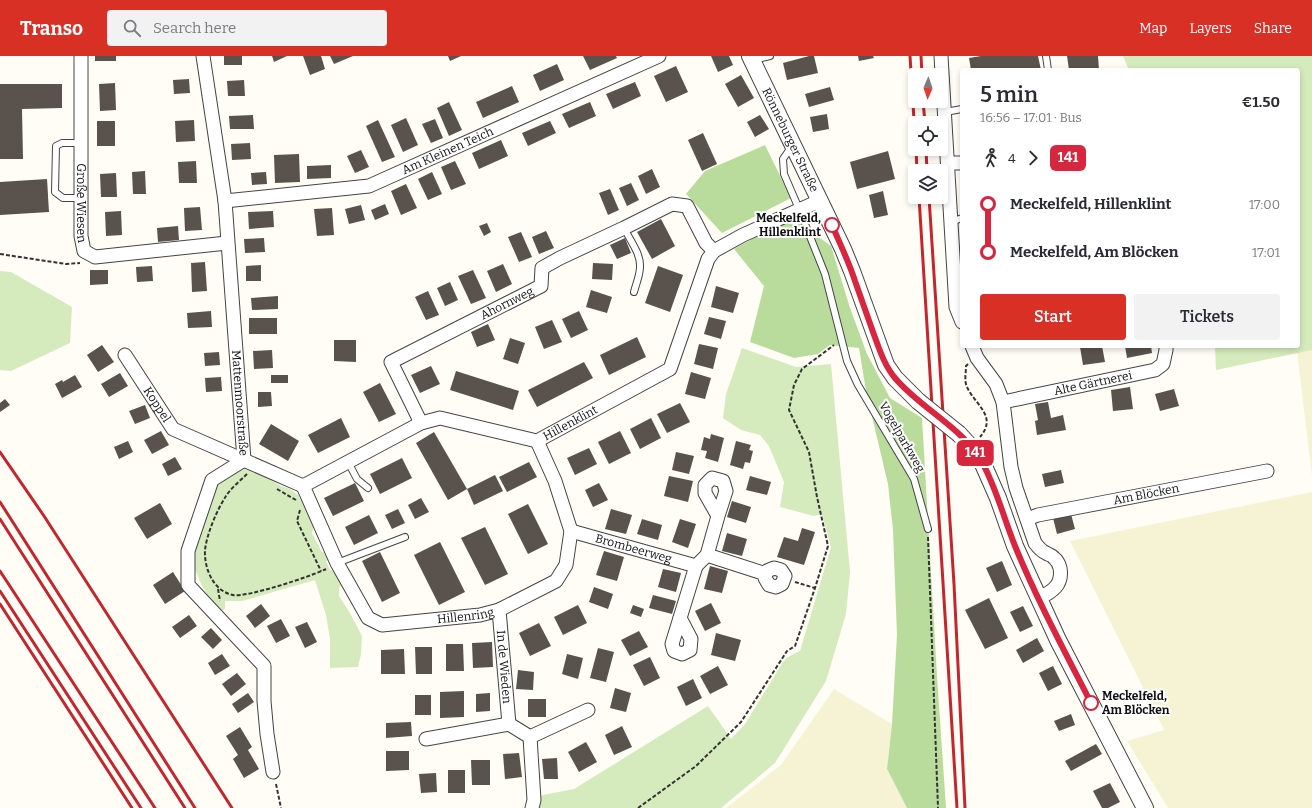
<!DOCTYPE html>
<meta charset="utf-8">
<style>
:root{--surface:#fff;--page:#f2f2f3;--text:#2b2b33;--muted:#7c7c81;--accent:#d93025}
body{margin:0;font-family:Bitter,serif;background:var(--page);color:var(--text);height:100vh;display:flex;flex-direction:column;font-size:15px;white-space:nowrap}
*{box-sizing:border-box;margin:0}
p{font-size:13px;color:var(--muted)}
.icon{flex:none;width:22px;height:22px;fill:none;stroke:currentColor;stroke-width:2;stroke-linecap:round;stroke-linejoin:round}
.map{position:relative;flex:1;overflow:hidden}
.details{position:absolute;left:960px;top:12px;width:340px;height:280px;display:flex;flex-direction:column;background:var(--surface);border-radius:4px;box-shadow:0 2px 6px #0003}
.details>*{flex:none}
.badge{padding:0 8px;border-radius:6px;font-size:14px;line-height:26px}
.needle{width:26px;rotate:182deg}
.tools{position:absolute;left:908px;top:12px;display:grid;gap:8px}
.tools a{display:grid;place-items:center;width:40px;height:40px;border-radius:4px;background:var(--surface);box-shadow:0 2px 6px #0003;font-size:20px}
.map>.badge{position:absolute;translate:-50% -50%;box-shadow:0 0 0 2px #fff}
.legs{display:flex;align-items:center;gap:6px;height:44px;padding:0 20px;font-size:13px}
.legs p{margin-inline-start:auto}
.summary{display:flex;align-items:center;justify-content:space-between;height:68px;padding:0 20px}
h1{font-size:22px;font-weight:600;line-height:30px}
.button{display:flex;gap:8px;margin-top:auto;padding:8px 20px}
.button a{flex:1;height:46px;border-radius:4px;background:var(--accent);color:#fff;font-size:16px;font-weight:600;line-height:46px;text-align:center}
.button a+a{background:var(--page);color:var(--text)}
ul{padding:0 20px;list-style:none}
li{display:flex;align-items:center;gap:14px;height:48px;font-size:15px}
li i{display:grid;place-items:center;width:6px;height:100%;margin:0 5px;background:currentColor}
li i::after{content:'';width:10px;height:10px;margin:-5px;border:3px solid;border-radius:50%;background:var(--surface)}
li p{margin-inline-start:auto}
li:first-child i{background:linear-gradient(#0000 50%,currentColor 0)}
li:last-child i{background:linear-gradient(currentColor 50%,#0000 0)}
header{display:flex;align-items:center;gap:24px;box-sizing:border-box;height:56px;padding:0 20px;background:var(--accent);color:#fff}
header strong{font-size:19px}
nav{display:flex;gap:22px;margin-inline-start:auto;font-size:14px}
.search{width:280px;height:36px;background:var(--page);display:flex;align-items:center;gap:10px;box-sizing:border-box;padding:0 14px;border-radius:4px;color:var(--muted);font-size:15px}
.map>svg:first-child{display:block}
</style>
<header>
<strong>Transo</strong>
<div class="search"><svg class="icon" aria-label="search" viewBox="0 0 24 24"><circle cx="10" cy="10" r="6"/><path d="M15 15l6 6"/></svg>Search here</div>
<nav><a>Map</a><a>Layers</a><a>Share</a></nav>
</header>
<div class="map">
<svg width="1312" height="752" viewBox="0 0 1312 752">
<rect width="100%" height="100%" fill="#fffdf5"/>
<g fill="#f6f3d4">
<path d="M1312,293V420L1297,296Z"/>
<path d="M1312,436V752H1168L1127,685L1164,674L1070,485Z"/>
<path d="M834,633L892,668L887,713L907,752H726L781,709Z"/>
</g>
<g fill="#d5ebbd">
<path d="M1123,0H1312V294L1216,314L1215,290H1298V14H1129Z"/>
<path d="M0,215L11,216L72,251L70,287L11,315L0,314Z"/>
<path d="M742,292L796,311L831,308L850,516L846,558L826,625L775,707L721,752H531L534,744L543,739L574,733L708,650L731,683L745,668L783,606L788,601L800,595L831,491L822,458L814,460L780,451L784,426L769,390L760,379L741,374L723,362L726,338Z"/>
<path d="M231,411H250L281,430L290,433L298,439L314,469L312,477L322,496L329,497L332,503L326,505L330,514L340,516L343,526L339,532V540L350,557L362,580L361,598L358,611L330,612V583L326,559L315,524L242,545H225V553L220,556L211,545L201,528L193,508L192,492L218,427Z"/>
</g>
<g fill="#b9dc9c">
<path d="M765,89L791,142L722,177L686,138L705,115Z"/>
<path d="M791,161L831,190L850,252L867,298L890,342L922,362L937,620L946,752H907L887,713L892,668L897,579L893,474L888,428L866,335L859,292L830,289L818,298L794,302L750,286L764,230L734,193Z"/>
</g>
<g fill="#5a524d">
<rect x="95" y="0" width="21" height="5"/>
<rect x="224" y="0" width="18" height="9"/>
<path d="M272,0H287L274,6Z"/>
<path d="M303,0H321L325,13L310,19Z"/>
<path d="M330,0H353L334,8Z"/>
<path d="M448,0H461L450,5Z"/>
<path d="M583,0H616L617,2L590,14Z"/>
<path d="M711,0H729L733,9L718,16Z"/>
<path d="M809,0H814L818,17L787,24L783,7Z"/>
<path d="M858,0H873L874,2L859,5Z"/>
<path d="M981,0H1038L1041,14H971L969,2Z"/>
<path d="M1067,0H1098L1099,14H1069Z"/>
<path d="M557,8L564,24L540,35L533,19Z"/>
<path d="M676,10L688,36L666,46L654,20Z"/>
<path d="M741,19L754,42L738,51L725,28Z"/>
<path d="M189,23L190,37L174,38L173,24Z"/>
<path d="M244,24L245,40H228L227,25Z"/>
<path d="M635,26L641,40L613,53L606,38Z"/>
<path d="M115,27L116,54L100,55L99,28Z"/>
<path d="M0,28H62V52L22,53L23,103H0Z"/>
<path d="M512,30L519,46L483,62L476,46Z"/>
<path d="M830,31L834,44L809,51L805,38Z"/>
<path d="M449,46L462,74L449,80L437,52Z"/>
<path d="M590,46L596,60L569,72L562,58Z"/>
<path d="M827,58L829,73L813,76L810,61Z"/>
<path d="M253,59L254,73H230L229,60Z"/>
<path d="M760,59L769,73L755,81L747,66Z"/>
<path d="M406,62L418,89L403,96L391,69Z"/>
<path d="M435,63L443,82L431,87L422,68Z"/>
<path d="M194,64L195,85L176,86L175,65Z"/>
<path d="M378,64L395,101L382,106L366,70Z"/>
<rect x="97" y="65" width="18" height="25"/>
<path d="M550,65L556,77L528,90L522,77Z"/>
<path d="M703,77L717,108L702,115L688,84Z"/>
<path d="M501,84L508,100L479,113L472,97Z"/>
<path d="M250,87L251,103L232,104L231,88Z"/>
<path d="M361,94L369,111L355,117L347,100Z"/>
<path d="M888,95L895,123L857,133L850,106Z"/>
<path d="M299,98L300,126L275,127L274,99Z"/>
<path d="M196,105L197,127H179L178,106Z"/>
<path d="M455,105L466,128L451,134L441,111Z"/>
<path d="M331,109V122L307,123V110Z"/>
<path d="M652,113L660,131L646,138L638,120Z"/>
<path d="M145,115L146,138H133L132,116Z"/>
<path d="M266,116L267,128L252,129L251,117Z"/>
<path d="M432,116L442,138L428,144L418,123Z"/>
<path d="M116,117L117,141H101L100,118Z"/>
<path d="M47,123L49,156L0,159V126Z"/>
<path d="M631,127L639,144L627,150L619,132Z"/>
<path d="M406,128L417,152L401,159L391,135Z"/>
<path d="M610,133L619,154L608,159L599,137Z"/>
<path d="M883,135L888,159L874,162L869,139Z"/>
<path d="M385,148L389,158L375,164L371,154Z"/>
<path d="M361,149L365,164L349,168L345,153Z"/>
<path d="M200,151L202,174L185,175L184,152Z"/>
<path d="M332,152L334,179L317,180L314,153Z"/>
<path d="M121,155L122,179L106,180L105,156Z"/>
<path d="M273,155L274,171L249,173L248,156Z"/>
<path d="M661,163L675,190L652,203L637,176Z"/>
<path d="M487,167L491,176L484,180L479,170Z"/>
<path d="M178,170L179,184L158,186L157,172Z"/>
<path d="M546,175L554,192L539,198L532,181Z"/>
<path d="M521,176L532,201L519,206L508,181Z"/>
<path d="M264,182L265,196L245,197L244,183Z"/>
<path d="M625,182L631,197L617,203L610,189Z"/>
<path d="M205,206L207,235L192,236L191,207Z"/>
<path d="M593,207L613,208L612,224L592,223Z"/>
<path d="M503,208L512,228L496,236L487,215Z"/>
<path d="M261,209V225H246V210Z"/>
<path d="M152,210L153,225L137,226L136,211Z"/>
<path d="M658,210L683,219L670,256L645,247Z"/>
<path d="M90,214H108V228L90,229Z"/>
<path d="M473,214L486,242L471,248L458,220Z"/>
<path d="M450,226L458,244L445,250L437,232Z"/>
<path d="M716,230L739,237L733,257L711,251Z"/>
<path d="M591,234L612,241L607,257L586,251Z"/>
<path d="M428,235L439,259L426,264L415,241Z"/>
<path d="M278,240V253L252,254L251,242Z"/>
<path d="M211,255L212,271L188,272L187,257Z"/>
<path d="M579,255L588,274L571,282L562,263Z"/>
<path d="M709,261L726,265L721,283L704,278Z"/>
<rect x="249" y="262" width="28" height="16"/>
<path d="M552,264L562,286L544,293L535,271Z"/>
<path d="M488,268L495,284L477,291L471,276Z"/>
<path d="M637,281L646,301L609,319L600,299Z"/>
<path d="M510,282L525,287L518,308L503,303Z"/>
<path d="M334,284H356V306L334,305Z"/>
<path d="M699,288L718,292L713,313L694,308Z"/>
<path d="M102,289L114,306L98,316L87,299Z"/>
<path d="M1087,290H1102L1105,306L1083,309L1080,291Z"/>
<path d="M1125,290H1151L1152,297L1127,302Z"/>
<path d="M272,294L273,312L254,313L253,295Z"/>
<path d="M219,296L220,309L205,310L204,297Z"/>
<path d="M584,306L593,322L537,351L528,334Z"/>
<path d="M431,310L440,328L420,337L411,319Z"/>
<path d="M456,315L519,335L513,354L450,334Z"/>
<path d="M691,316L711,322L705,343L685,338Z"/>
<path d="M120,317L128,330L109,341L101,328Z"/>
<path d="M75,319L82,331L62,342L55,328L62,324L63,326Z"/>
<rect x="271" y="319" width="17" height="8"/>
<path d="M221,321L222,335L206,336L205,322Z"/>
<path d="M380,327L396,358L379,366L363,336Z"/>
<path d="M1130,331L1133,353L1113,355L1111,334Z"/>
<path d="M1174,333L1179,350L1160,355L1155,338Z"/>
<path d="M258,336H271L272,350L258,351Z"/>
<path d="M5,343L10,349L0,356V347Z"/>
<path d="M1048,346L1051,362L1063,359L1066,374L1037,379L1035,365L1038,364L1035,348Z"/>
<path d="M680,347L690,366L667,377L657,358Z"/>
<path d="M145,349L150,362L135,368L129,355Z"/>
<path d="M341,362L350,381L318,397L308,379Z"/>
<path d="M651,362L661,382L640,393L630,373Z"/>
<path d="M271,368L299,385L288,405L259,388Z"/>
<path d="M161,375L169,389L152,398L144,384Z"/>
<path d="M620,375L631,397L609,408L598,386Z"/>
<path d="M434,376L467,433L448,444L416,387Z"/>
<path d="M711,378L724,382L718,406L705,402L707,395L701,394L704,381L710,383Z"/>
<path d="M128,385L133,396L119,403L114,391Z"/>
<path d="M736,385L751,389L749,394L753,395L750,407L745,406L743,413L730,409Z"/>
<path d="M589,392L597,408L575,419L567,402Z"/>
<path d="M676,396L694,400L689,418L672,414Z"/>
<path d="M175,401L182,413L168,420L162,408Z"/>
<path d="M402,402L412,422L380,438L370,418Z"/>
<path d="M529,406L537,421L507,436L499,421Z"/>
<path d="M1061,414L1064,427L1045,431L1042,418Z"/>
<path d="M495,419L503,435L474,449L467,433Z"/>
<path d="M669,420L693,425L688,446L664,440Z"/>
<path d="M750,420L771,426L767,439L746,434Z"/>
<path d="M355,427L364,445L333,460L324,442Z"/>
<path d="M599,427L608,444L593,451L585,434Z"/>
<path d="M421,442L429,456L415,463L408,449Z"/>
<path d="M732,445L751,451L746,467L727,461Z"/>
<path d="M160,447L172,468L147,483L134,462Z"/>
<path d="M528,448L548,488L528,498L508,458Z"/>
<path d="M398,453L405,467L392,473L385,459Z"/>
<path d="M611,453L632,459L626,478L605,473Z"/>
<path d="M1071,458L1075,473L1057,478L1053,462Z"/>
<path d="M369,459L378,477L354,489L345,471Z"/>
<path d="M642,463L662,469L658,484L637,478Z"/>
<path d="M680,463L696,468L688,492L672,486Z"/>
<path d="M485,471L508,518L485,529L461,482Z"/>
<path d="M802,472L815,476L804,509L777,501L784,481L798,485Z"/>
<path d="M727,477L747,483L742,500L722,495Z"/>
<path d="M440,486L465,536L439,549L414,499Z"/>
<path d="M604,495L624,501L617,525L596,519Z"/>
<path d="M380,496L400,537L382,546L362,505Z"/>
<path d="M1002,505L1012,529L997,536L986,512Z"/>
<path d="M710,510L728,515L722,537L704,533Z"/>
<path d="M663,513L681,517L676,536L658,531Z"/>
<path d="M173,516L185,535L165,548L153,529Z"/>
<path d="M594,531L613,538L608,553L589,546Z"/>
<path d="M653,539L676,545L672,558L649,552Z"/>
<path d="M989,542L1008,582L985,593L965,554Z"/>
<path d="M711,547L721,567L705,575L695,555Z"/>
<path d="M261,548L270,560L255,572L246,560Z"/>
<path d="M578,549L587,567L563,579L554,561Z"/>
<path d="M633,549L644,553L641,561L630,557Z"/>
<path d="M1023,550L1033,570L1020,576L1010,556Z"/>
<path d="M189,559L197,570L180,582L172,571Z"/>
<path d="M281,563L290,580L276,587L267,570Z"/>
<path d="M307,566L317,586L305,592L295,571Z"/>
<path d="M539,567L551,590L530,600L519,577Z"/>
<path d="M211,572L222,584L213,593L201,581Z"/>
<path d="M639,575L648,591L630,600L621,584Z"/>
<path d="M716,577L741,584L735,605L711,599Z"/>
<path d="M1037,582L1044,595L1023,607L1016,594Z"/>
<path d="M492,586L493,611L473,612L472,587Z"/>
<path d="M446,588H463L464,615H446Z"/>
<path d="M415,591H432V618H416Z"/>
<path d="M598,592L614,596L606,626L590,622Z"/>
<path d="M404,593L405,618H381V594Z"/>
<path d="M222,598L230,610L215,619L208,607Z"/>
<path d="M567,598L583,602L578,623L562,618Z"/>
<path d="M650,601L660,622L644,630L633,609Z"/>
<path d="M718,610L728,629L710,638L700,620Z"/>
<path d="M1053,610L1062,628L1048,635L1039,617Z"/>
<path d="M518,614L534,616L533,634L516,633Z"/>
<path d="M237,617L246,628L231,640L222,628Z"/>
<path d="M693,623L702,642L686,650L677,631Z"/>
<path d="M615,632L631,637L626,656L610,652Z"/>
<path d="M464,635V661L440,662V636Z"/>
<path d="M248,637L254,646L238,657L232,648Z"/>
<path d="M490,637V655L476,656V638Z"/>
<rect x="415" y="639" width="16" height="20"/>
<rect x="528" y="643" width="18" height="18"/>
<path d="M1071,658L1075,669L1059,675L1054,665Z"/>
<path d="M411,666L412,680L386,682V667Z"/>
<path d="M622,670L632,691L614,699L605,679Z"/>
<path d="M240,671L252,691L248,694L259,713L244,722L233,703L238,699L226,680Z"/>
<path d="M586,686L597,706L579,716L568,696Z"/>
<path d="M1096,688L1102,698L1071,715L1065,705Z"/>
<path d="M386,695H409V714L386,715Z"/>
<path d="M519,697L522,721L505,723L503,698Z"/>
<path d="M557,702L558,723H544L542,703Z"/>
<path d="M471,704H490V729H472Z"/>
<rect x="448" y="714" width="17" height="23"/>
<path d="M436,717L437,736L421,737L419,718Z"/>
<path d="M1110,727L1120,746L1108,752H1102L1093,735Z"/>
</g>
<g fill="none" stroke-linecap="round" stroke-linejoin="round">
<g stroke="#444" stroke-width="8">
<g id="service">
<path d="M1046,0L1048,14"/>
<path d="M754,4L770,0"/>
<path d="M945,56L962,53"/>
<path d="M81,87H62L56,90L55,136L63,142H81"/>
<path d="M792,90L783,103L784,118L799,153L825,218L847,305L858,329L914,423L928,473"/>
<path d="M951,166L962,162"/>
<path d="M624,172C630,184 641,198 640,211C640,219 636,228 634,236"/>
<path d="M348,406L357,423L368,432"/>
<path d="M337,507L405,481"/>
</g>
</g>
<g stroke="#444" stroke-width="15">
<g id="minor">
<path id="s1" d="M81,0V180L84,195L95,201L227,187"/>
<path id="s2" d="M203,0L225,145L244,404L212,424L188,495V529L264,610V645L267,678L273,716"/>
<path d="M941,0L956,251L962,266"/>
<path d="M948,107H962"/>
<path id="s3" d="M225,145L369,130L659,0"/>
<path d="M972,290L977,302L996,328L1003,346L1011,411L1016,432L1035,487C1038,491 1041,495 1046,497C1049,499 1052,499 1054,502C1058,505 1059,508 1060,512C1063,529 1052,536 1039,542"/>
<path id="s4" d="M125,299L173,373L303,430L421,367L440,362L537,385L670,313L708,203L714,195L743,179L819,145"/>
<path id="s5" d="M1003,346L1155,314L1163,308L1166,294V290"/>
<path id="s6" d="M421,367L391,306L541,230L542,212L560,202L624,172L672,148L687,150L706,187L714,195"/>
<path id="s7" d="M303,430L337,507L368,562L382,569L480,559L499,554L556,525L566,509L571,475L555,425L537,385"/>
<path id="s8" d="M1027,463L1038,459L1267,415"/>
<path id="s9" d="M571,475L696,510L680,562"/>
<path d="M707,499L766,518L767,515L774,512L781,514L785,520L782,528L776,531L769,529L765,522L766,518"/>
<path d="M696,510L707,499L718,460L705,437V429L712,422L723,425L726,435L718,460"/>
<path id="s10" d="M499,554L509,668L530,681L534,744L532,752"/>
<path d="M680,562L691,583L690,594L682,598L674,595L672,588Z"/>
<path d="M530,681L588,654"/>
<path d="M426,683L509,668"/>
</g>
</g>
<g stroke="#444" stroke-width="18">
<g id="tertiary">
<path id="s11" d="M750,0L843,193L852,215L886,309L895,322L918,345"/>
<path d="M959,378L971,391L983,408L998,442L1015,490L1058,584L1145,752"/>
</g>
</g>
<g stroke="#333" stroke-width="2" stroke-dasharray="4 2" stroke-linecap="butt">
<path d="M0,198L66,208L80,207"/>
<path d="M968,308L966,310C966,317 964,325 967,331C975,349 998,360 980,381"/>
<path d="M247,418C240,425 231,432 226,440C217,454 207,477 205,494C204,512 213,535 233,539C246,542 312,520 326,513"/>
<path d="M277,433L296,444"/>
<path d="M300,454L297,465L321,515"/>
<path d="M928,481L938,752"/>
<path d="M795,526L815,532"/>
<path d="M218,533L220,545"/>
<path d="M276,728L281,752"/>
<path d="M638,752L696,710L741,666L787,595L795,590L815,532L828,490L817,441L809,396L789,354L794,329L802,313L834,289"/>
</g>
<use href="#service" stroke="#fff" stroke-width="6"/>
<use href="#minor" stroke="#fff" stroke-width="13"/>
<use href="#tertiary" stroke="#fff" stroke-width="16"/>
<g stroke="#c4262e" stroke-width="3">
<path d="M910,0L915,80"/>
<path d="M921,0L922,19"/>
<path d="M923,45L925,67"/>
<path d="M916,93L917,115"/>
<path d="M926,93L927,115"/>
<path d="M919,141L957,752"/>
<path d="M929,141L954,528L965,752"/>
<path d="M0,396L44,460L232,752"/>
<path d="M0,446L195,752"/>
<path d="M0,463L185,752"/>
<path d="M0,515L155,752"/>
<path d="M0,535L141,752"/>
<path d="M0,548L132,752"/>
</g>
<g stroke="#444" stroke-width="18" stroke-linecap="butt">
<path id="tertiary-bridge" d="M918,345L959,378"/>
</g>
<use href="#tertiary-bridge" stroke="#fff" stroke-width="16"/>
</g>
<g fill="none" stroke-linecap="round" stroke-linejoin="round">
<g stroke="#fff" stroke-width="9">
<path id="line-1" d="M832,169C840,188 849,206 855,225C861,242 867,259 873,276C879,292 884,309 895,322C921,353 964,372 983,408C997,434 1004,463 1015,490C1037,544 1065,596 1091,647"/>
</g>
<use href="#line-1" stroke="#d7263d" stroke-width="6"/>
</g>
<g fill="#fff" stroke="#d7263d" stroke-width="2">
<circle cx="832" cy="169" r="7"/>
<circle cx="1091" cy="647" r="7"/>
</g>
<g text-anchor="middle" stroke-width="4" stroke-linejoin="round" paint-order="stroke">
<g font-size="12" fill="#111" stroke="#fff">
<text dy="4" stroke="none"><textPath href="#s11" startOffset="93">Rönneburger Straße</textPath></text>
<text dy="4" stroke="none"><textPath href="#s3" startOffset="231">Am Kleinen Teich</textPath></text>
<text dy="4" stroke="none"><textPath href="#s1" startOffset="147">Große Wiesen</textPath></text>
<text dy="4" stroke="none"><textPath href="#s6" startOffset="198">Ahornweg</textPath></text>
<text dy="4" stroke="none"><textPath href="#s5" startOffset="92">Alte Gärtnerei</textPath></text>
<text dy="4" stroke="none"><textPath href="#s2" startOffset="349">Mattenmoorstraße</textPath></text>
<text dy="4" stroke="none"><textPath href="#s4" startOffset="59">Koppel</textPath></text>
<text dy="4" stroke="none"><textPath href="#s4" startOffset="521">Hillenklint</textPath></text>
<text transform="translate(902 381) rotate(60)" y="4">Vogelparkweg</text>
<text dy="4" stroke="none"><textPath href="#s8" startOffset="122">Am Blöcken</textPath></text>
<text dy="4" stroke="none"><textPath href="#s9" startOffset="65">Brombeerweg</textPath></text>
<text dy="4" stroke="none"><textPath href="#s7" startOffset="247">Hillenring</textPath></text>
<text dy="4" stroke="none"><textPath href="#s10" startOffset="57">In de Wieden</textPath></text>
</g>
<g font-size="12" font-weight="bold" fill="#111" stroke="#fff" text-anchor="end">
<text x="821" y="166">Meckelfeld,<tspan x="821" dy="14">Hillenklint</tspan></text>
<text x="1102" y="644" text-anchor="start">Meckelfeld,<tspan x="1102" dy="14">Am Blöcken</tspan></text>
</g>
</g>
</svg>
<div class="tools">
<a><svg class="needle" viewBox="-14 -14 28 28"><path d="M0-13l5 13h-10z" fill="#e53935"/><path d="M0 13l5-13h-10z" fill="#7c7c81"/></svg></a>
<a><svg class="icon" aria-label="locate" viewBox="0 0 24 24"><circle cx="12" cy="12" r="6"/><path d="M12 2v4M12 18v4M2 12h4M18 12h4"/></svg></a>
<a><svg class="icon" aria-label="layers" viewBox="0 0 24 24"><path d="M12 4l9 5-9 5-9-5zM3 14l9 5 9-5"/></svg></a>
</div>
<b class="badge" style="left:975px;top:397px;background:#d7263d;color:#fff">141</b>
<section class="details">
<div class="summary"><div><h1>5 min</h1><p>16:56 – 17:01 · Bus</p></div><b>€1.50</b></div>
<div class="legs"><svg class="icon" aria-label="walk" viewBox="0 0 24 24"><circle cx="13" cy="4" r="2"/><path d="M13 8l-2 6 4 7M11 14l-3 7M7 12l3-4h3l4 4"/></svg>4<svg class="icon" aria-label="forward" viewBox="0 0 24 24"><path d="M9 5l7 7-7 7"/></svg><b class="badge" style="background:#d7263d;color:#fff">141</b></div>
<ul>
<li><i style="color:#d7263d"></i><b>Meckelfeld, Hillenklint</b><p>17:00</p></li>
<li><i style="color:#d7263d"></i><b>Meckelfeld, Am Blöcken</b><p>17:01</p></li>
</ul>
<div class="button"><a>Start</a><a>Tickets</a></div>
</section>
</div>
